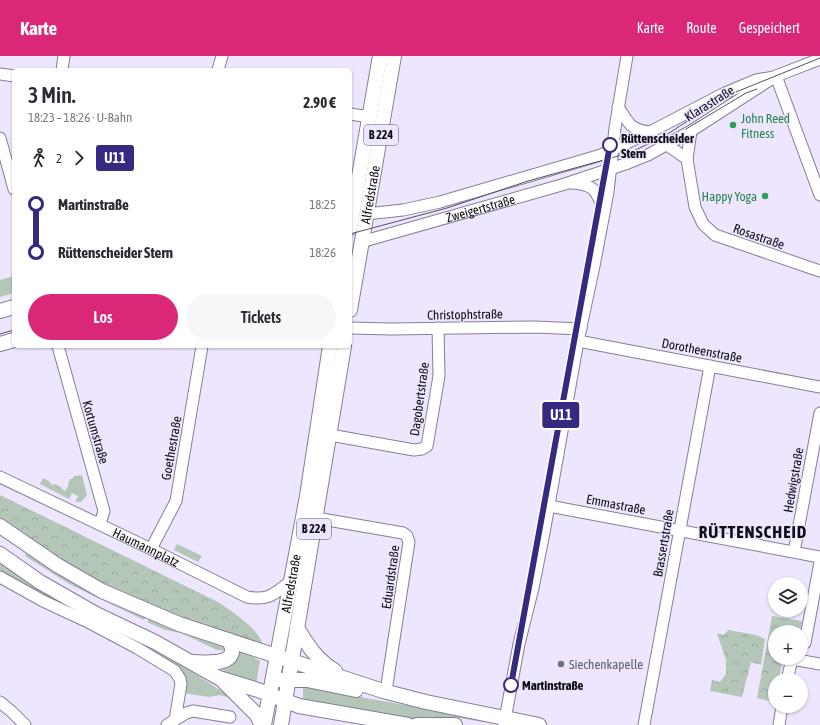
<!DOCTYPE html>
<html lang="de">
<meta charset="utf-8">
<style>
:root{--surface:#fff;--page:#f7f7f7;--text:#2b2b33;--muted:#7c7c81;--accent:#db2777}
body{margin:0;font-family:"Asap Condensed",sans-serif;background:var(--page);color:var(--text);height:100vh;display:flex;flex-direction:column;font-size:15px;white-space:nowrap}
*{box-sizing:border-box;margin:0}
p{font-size:13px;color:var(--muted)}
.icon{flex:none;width:22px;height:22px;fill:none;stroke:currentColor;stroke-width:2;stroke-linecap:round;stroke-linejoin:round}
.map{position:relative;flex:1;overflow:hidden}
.side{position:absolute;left:12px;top:12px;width:340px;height:280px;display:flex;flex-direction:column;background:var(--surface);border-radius:6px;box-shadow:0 1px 3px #0004}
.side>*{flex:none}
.badge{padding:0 8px;border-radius:3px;font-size:14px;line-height:26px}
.buttons{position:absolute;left:768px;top:521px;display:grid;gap:8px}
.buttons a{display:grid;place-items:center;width:40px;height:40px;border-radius:50%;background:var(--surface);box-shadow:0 1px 3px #0004;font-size:20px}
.map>.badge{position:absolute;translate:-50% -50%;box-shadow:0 0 0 2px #fff}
.legs{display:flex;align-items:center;gap:6px;height:44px;padding:0 16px;font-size:13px}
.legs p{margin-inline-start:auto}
.headline{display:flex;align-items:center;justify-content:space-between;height:68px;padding:0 16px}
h1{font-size:22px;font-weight:600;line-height:30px}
.primary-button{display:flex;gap:8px;margin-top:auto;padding:8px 16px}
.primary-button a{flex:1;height:46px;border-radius:24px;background:var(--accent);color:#fff;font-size:16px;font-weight:600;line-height:46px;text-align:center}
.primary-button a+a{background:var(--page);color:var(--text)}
ul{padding:0 16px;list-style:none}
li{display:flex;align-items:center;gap:14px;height:48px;font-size:15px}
li i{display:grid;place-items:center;width:6px;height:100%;margin:0 5px;background:currentColor}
li i::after{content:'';width:10px;height:10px;margin:-5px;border:3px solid;border-radius:50%;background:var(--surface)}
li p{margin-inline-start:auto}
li:first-child i{background:linear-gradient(#0000 50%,currentColor 0)}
li:last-child i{background:linear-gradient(currentColor 50%,#0000 0)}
header{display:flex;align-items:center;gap:24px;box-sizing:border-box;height:56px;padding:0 20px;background:var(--accent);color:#fff}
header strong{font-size:19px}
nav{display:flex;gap:22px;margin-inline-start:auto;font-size:14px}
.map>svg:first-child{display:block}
</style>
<header>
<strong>Karte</strong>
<nav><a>Karte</a><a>Route</a><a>Gespeichert</a></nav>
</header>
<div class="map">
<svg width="820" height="669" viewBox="0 0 820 669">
<defs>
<pattern id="park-crowns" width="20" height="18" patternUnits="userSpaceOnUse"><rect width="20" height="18" fill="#b3c6b7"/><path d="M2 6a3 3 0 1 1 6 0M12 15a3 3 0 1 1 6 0" fill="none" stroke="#99a99c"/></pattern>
</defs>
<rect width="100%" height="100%" fill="#eee5ff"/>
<g fill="#b3c6b7">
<path d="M14,220V237L0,241V224Z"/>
<path d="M82,419L87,439L81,446H75L78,440L72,437L69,443L40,428L43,422L49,425L50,427L53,429L55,428L61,431L62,433L65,435L68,431V428L70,423H72L74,420Z"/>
<path d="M177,488L202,500L198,506L174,494Z"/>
<path d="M27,496L147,561L146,563H145L144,564L71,529L25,500Z"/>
<path d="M0,504L79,555L189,614L229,640L236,648L227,641L220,639L209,641L183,637V626L38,537L0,515Z"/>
<path d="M149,562L226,590L228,595L217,594L181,577L165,574L147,566Z"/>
<path d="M236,593L248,598L260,605L256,629L227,617L219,611Z"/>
<path d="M303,631L485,663L484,666L453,661H435L409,666L303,645Z"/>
</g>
<g fill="url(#park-crowns)">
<path d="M0,439L220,547C232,556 261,574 263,590L153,553L106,530L38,490L0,462Z"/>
<path d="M772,560L802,565L800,576H775V602H783L779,623L775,622L770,645L757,642Z"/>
<path d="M728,574L756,579L765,583L761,609L751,606L742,641L710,635L712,624L720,626L726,618V604L717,577L724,579Z"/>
</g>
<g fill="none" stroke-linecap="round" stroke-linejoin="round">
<g stroke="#867e95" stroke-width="13">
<g id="minor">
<path d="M62,14L64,0"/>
<path d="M218,14L222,0"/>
<path d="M0,18L14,20"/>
<path d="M776,20L820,139"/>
<path d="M618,51C629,67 630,74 650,76"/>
<path d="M350,58L370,61"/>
<path d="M691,75L687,103L695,151L703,168L715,179L820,215"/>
<path d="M0,82L14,133"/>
<path d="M667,89L687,103"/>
<path d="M571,127C594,128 596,134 604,154"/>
<path d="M366,158L403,154L440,146L601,99L650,76L725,37L756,24L774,21"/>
<path id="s1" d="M361,186L565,128L628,107L648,99L691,75L776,20L820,3"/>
<path d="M350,272L391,273L535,271L581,273"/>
<path d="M578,285L820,331"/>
<path d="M58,290L104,455L100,468"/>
<path d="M330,379L414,394L422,393L427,390L439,320L438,272"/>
<path id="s2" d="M0,421L151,493L247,541C269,545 274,538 291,525"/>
<path d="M549,450L820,501"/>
<path d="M316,462L403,477L407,480L409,486L386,635"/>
<path d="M151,493L176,445L202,290"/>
<path d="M794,496L820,357"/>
<path d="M0,521L43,545L86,565L137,592L175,615L180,623L181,628L175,664"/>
<path d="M805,587L820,506"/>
<path d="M787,624L792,603L820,608"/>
<path d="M0,646L12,656L25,669"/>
<path d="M167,669L186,657L193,655L230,661"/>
<path d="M504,669L519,588L533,532L544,477L578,285L594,210L608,136L615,72L627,0"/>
<path d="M644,669L710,310"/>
<path d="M779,669L782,650"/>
</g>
</g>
<g stroke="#867e95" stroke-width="16">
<g id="major">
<path d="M350,172L380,0"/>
<path id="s3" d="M350,254L394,0"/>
<path d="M0,255L14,251"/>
<path d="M0,288L14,284"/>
<path d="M0,470L57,509L102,535L179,568L383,635L426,646L539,669"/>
<path d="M0,498L40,526L96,558L155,586L219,622L258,634L299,650L408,669"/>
<path d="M297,572C308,590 317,604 335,615"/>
<path d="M192,606C203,606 229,610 232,596C233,591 231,588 228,584"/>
<path d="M280,624H307L356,634"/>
<path d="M223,625L256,658L262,669"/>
<path id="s4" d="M264,669L307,440L330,290"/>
<path d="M281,669L344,290"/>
<path d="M417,669H455"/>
</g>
</g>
<use href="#minor" stroke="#fff" stroke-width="11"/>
<use href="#major" stroke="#fff" stroke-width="14"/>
<g stroke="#55515f" stroke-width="1">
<path d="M686,73L746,37L757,33"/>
<path d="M350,178L447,152L528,125L629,97L663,81L726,40L820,2"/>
<path d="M0,278L14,274"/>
</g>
</g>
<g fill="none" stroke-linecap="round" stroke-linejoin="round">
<g stroke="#fff" stroke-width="9">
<path id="line-1" d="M511,629L610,89"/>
</g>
<use href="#line-1" stroke="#342a82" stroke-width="6"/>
</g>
<g fill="#2e9e5b" stroke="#eee5ff" stroke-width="1.5">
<circle cx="733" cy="69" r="4"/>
<circle cx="765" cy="140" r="4"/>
</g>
<g fill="#fff" stroke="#342a82" stroke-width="2">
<circle cx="610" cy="89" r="7"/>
<circle cx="511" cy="629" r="7"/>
</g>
<circle fill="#6b7280" stroke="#eee5ff" stroke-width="1.5" cx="561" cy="608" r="4"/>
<g text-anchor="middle" stroke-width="3" stroke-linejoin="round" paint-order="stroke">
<g fill="#eee5ff" stroke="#514d5a" stroke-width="1">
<rect x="364" y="69" width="34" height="20" rx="3"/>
<rect x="297" y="463" width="34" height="20" rx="3"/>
</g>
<g font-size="12" font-weight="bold" fill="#0e0c14">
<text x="381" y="83">B 224</text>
<text x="314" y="477">B 224</text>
</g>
<g font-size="13" fill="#0e0c14" stroke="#eee5ff">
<text transform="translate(709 47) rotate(-32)" y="5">Klarastraße</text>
<text dy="5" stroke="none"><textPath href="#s3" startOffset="117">Alfredstraße</textPath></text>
<text dy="5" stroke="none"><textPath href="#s1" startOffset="124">Zweigertstraße</textPath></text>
<text transform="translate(759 180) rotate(19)" y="5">Rosastraße</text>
<text transform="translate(465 258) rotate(-1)" y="5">Christophstraße</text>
<text transform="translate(702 294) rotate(11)" y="5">Dorotheenstraße</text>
<text transform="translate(419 343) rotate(-82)" y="5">Dagobertstraße</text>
<text transform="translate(96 376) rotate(74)" y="5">Kortumstraße</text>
<text transform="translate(171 392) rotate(-80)" y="5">Goethestraße</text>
<text transform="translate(793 424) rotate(-80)" y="5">Hedwigstraße</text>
<text transform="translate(616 448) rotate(11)" y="5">Emmastraße</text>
<text transform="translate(663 487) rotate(-80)" y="5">Brassertstraße</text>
<text dy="5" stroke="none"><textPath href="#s2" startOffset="162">Haumannplatz</textPath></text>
<text transform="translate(390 521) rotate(-82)" y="5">Eduardstraße</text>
<text dy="5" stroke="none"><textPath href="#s4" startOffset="144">Alfredstraße</textPath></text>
</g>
<g font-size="13" fill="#27864d" stroke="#eee5ff" text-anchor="start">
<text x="741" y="67">John Reed<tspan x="741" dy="15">Fitness</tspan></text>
<text x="757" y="145" text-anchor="end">Happy Yoga</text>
</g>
<g font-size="13" font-weight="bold" fill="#0e0c14" stroke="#eee5ff" text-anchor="start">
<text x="621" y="87">Rüttenscheider<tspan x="621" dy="15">Stern</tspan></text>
<text x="522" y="634">Martinstraße</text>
</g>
<g font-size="13" fill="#5b616d" stroke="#eee5ff" text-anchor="start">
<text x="569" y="613">Siechenkapelle</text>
</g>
<g font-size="17" font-weight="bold" letter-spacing="1" fill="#0e0c14" stroke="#eee5ff">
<text x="753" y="482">RÜTTENSCHEID</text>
</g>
</g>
</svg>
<div class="buttons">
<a><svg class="icon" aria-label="layers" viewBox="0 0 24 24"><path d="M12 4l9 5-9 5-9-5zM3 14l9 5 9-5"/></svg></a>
<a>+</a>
<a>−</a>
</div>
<b class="badge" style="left:561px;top:359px;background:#342a82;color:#fff">U11</b>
<section class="side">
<div class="headline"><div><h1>3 Min.</h1><p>18:23 – 18:26 · U-Bahn</p></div><b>2.90 €</b></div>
<div class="legs"><svg class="icon" aria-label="walk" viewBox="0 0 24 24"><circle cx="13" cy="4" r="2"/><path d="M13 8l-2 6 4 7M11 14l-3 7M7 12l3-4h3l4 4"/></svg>2<svg class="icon" aria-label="forward" viewBox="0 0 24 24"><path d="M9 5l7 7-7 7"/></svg><b class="badge" style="background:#342a82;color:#fff">U11</b></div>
<ul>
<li><i style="color:#342a82"></i><b>Martinstraße</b><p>18:25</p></li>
<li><i style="color:#342a82"></i><b>Rüttenscheider Stern</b><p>18:26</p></li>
</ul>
<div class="primary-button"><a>Los</a><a>Tickets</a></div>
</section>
</div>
